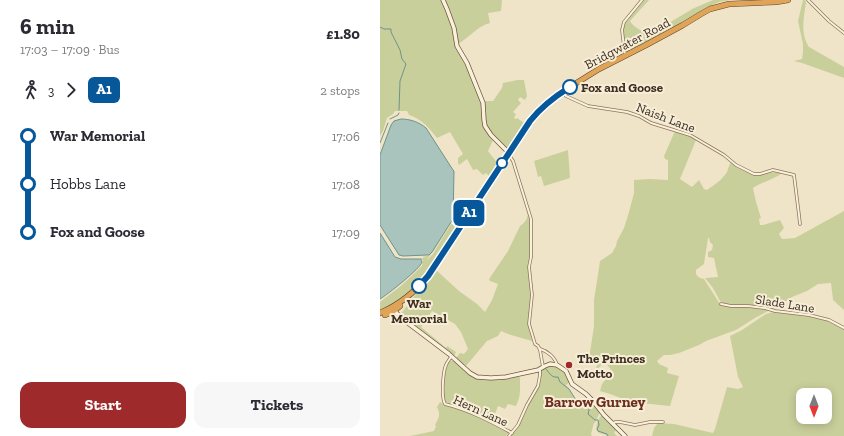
<!DOCTYPE html>
<meta charset="utf-8">
<style>
:root{--surface:#fff;--page:#f7f7f7;--text:#2b2b33;--muted:#7c7c81;--accent:#9e2a2b}
body{margin:0;font-family:"Zilla Slab",serif;background:var(--page);color:var(--text);height:100vh;display:flex;flex-direction:column;font-size:15px;white-space:nowrap}
*{box-sizing:border-box;margin:0}
p{font-size:13px;color:var(--muted)}
.icon{flex:none;width:22px;height:22px;fill:none;stroke:currentColor;stroke-width:2;stroke-linecap:round;stroke-linejoin:round}
.map{position:relative;flex:1;overflow:hidden}
.drawer{display:flex;flex-direction:column;background:var(--surface);width:380px}
.drawer>*{flex:none}
.badge{padding:0 8px;border-radius:6px;font-size:14px;line-height:26px}
.needle{width:26px;rotate:180deg}
.fabs{position:absolute;left:416px;top:388px;display:grid;gap:8px}
.fabs a{display:grid;place-items:center;width:36px;height:36px;border-radius:8px;background:var(--surface);box-shadow:0 2px 10px #0003;font-size:20px}
.map>.badge{position:absolute;translate:-50% -50%;box-shadow:0 0 0 2px #fff}
.legs{display:flex;align-items:center;gap:6px;height:44px;padding:0 20px;font-size:13px}
.legs p{margin-inline-start:auto}
.summary{display:flex;align-items:center;justify-content:space-between;height:68px;padding:0 20px}
h1{font-size:22px;font-weight:800;line-height:30px}
.primary-button{display:flex;gap:8px;margin-top:auto;padding:8px 20px}
.primary-button a{flex:1;height:46px;border-radius:12px;background:var(--accent);color:#fff;font-size:16px;font-weight:800;line-height:46px;text-align:center}
.primary-button a+a{background:var(--page);color:var(--text)}
ul{padding:0 20px;list-style:none}
li{display:flex;align-items:center;gap:14px;height:48px;font-size:15px}
li i{display:grid;place-items:center;width:6px;height:100%;margin:0 5px;background:currentColor}
li i::after{content:'';width:10px;height:10px;margin:-5px;border:3px solid;border-radius:50%;background:var(--surface)}
li p{margin-inline-start:auto}
li:first-child i{background:linear-gradient(#0000 50%,currentColor 0)}
li:last-child i{background:linear-gradient(currentColor 50%,#0000 0)}
main{display:flex;flex:1;min-height:0}
.map>svg:first-child{display:block}
</style>
<main>
<section class="drawer">
<div class="summary"><div><h1>6 min</h1><p>17:03 – 17:09 · Bus</p></div><b>£1.80</b></div>
<div class="legs"><svg class="icon" aria-label="walk" viewBox="0 0 24 24"><circle cx="13" cy="4" r="2"/><path d="M13 8l-2 6 4 7M11 14l-3 7M7 12l3-4h3l4 4"/></svg>3<svg class="icon" aria-label="forward" viewBox="0 0 24 24"><path d="M9 5l7 7-7 7"/></svg><b class="badge" style="background:#07589b;color:#fff">A1</b><p>2 stops</p></div>
<ul>
<li><i style="color:#07589b"></i><b>War Memorial</b><p>17:06</p></li>
<li><i style="color:#07589b"></i><span>Hobbs Lane</span><p>17:08</p></li>
<li><i style="color:#07589b"></i><b>Fox and Goose</b><p>17:09</p></li>
</ul>
<div class="primary-button"><a>Start</a><a>Tickets</a></div>
</section>
<div class="map">
<svg width="464" height="436" viewBox="0 0 464 436">
<rect width="100%" height="100%" fill="#f0e4c8"/>
<g fill="#c9cf9b" fill-rule="evenodd">
<path d="M0,0H61L64,6L74,32L75,44L84,62L100,99C106,116 98,124 113,140L108,151L118,164L110,177L106,173L103,175L97,169L93,170L87,159L79,165L78,163V158L83,154L70,132L57,138C49,128 42,119 29,115L27,111H15L13,114L7,118L3,131L0,136Z"/>
<path d="M64,0H122L121,11L108,13L110,23C97,26 89,38 78,44Z"/>
<path d="M264,0H269L250,21C255,29 261,29 267,35C272,34 273,30 278,28C281,26 283,26 287,24L309,11L312,9L333,0H350L339,2L330,6L271,40L247,52L245,51C244,44 242,35 243,28C245,18 257,8 264,0Z"/>
<path d="M423,0H425L426,2C424,17 420,33 429,47L464,67V78L422,63L414,61L422,59L423,52V44L418,21Z"/>
<path d="M137,80H144L147,96L145,100L140,97L138,100L141,103L133,112L136,114L134,118L136,119L137,118L144,123L129,149C120,144 108,133 105,123C104,116 104,108 103,101H113L122,88L123,83Z"/>
<path d="M295,131L310,136L316,140L300,179L312,187L319,180L324,189L327,190C334,185 342,180 347,172C348,169 349,165 351,162L356,166L377,176C386,173 393,171 402,173C393,180 382,182 373,188L376,202L381,218L379,219L380,225H383L400,220L404,228L399,234L402,239L415,238L464,211V310L453,300L451,283L438,284L427,291L412,297L393,310L389,308L387,302L377,301L376,307L356,306L343,303L340,301L333,288L325,278L338,277L334,258L328,257V252L332,250L333,245L330,242L329,238H328L324,264L316,270C315,276 319,278 324,279L340,304C356,308 370,307 386,308L388,310V311L375,318L356,330L326,341L319,345L299,353L290,355H284L277,361L279,364L288,368L287,373L299,376L290,406L251,402L230,394L220,391L222,384L232,371L225,362L215,371V370L217,366V362L207,358L210,352L214,326V300L220,261L232,253L236,246L237,241L244,228L249,212L254,193V180L270,179L288,180V160L285,159L284,156Z"/>
<path d="M188,150L190,178L164,186L161,176L158,177L154,161Z"/>
<path d="M148,214L150,221L151,255L148,268L151,289V297L148,323L152,341C147,340 143,338 138,337C132,335 127,334 121,331L118,336L107,341L86,366L76,358L80,353L84,354L88,349L81,332L75,324L52,311L41,327L66,348L67,346L76,352L74,356L20,315L55,269L79,291L97,304L105,312L112,300L118,284L110,281L109,279L128,251L140,226C145,223 147,219 148,214Z"/>
<path d="M71,224L76,225L75,229L46,274L42,278C38,277 36,280 37,284C27,295 14,304 0,311V302L22,285L42,266L43,260L41,258H46L41,257L48,256L51,254L70,226L53,252C51,255 47,258 47,260L53,254Z"/>
<path d="M394,312C421,314 440,316 464,329V436H272L274,428L278,423L294,424L333,433L335,429L347,387L358,389L363,387L358,377L350,336L362,330L386,314ZM423,395H445V417H423Z"/>
<path d="M70,361H75L91,375L112,380L130,378L138,376L140,378C140,389 141,396 136,406L128,404L125,409L118,406L112,422L87,409L66,402L64,399C65,388 63,369 70,361Z"/>
<path d="M175,365L185,371L190,382L186,385L189,389L199,404L208,406L210,407L211,405L212,406L213,405L215,407L216,405L220,412L215,423H214L211,434L212,436H130L139,425L149,403L156,392L160,382L162,369L167,366Z"/>
<path d="M60,402L65,405L76,407L92,413L94,415L124,429L129,433L126,436H30L54,431L56,426L55,425C59,417 61,415 57,407Z"/>
<path d="M221,416H224L237,429L234,433L237,436H225L227,435C224,434 219,434 217,431C215,427 218,419 221,416Z"/>
</g>
<g fill="#a9c4bc" stroke="#6f938a">
<path d="M21,119C30,119 39,122 46,128L73,170L74,171L73,219L52,252L49,255H47L23,256L19,255L0,225V155L11,125L14,121Z"/>
<path d="M0,233L15,257L21,259H41C41,260 42,261 42,262C41,268 7,295 0,299Z"/>
</g>
<g fill="none" stroke-linecap="round" stroke-linejoin="round">
<g stroke="#6f938a" stroke-width="1">
<path d="M0,27L4,29H11V32L20,50L22,59L26,64L20,81L19,110"/>
<path d="M10,119L18,115L19,113"/>
<path d="M0,143L8,123"/>
<path d="M166,369C170,374 172,378 178,377L180,382L189,389L199,405L208,406L209,410L208,414L215,420H218L219,425L217,429L218,431L227,434L228,436"/>
</g>
<g stroke="#8d765c" stroke-width="3.5">
<g id="street">
<path d="M428,0L449,21L464,33"/>
<path d="M245,55L242,30L244,22L262,0"/>
<path d="M183,93L186,96L208,106L247,112L259,116L271,123L310,135L344,155L356,165L374,174H380L393,170L414,175L419,215L420,224"/>
<path d="M129,155L133,161L151,219V257L149,267L152,295L149,324L155,344L158,346L160,350L163,367"/>
<path d="M341,304L351,306H368L385,308L395,311L429,315L449,320L464,328"/>
<path d="M160,349C167,351 175,357 177,365"/>
<path d="M71,357C69,360 67,362 66,365C63,372 61,397 65,404C89,410 110,421 132,433"/>
<path d="M233,423L236,422H240L255,425L270,422H283"/>
<path d="M129,436L138,425L147,405L158,386L160,375V369"/>
</g>
</g>
<g stroke="#6f573f" stroke-width="5">
<g id="secondary">
<path d="M63,0L67,9L74,28L77,46L87,63L103,103L104,120L105,126L111,135L129,153"/>
<path d="M14,310L20,317L69,354L90,373L97,377L111,378L126,377L158,370L165,366L170,364L177,365L186,371L192,384L206,394L213,401L224,415L245,436"/>
</g>
</g>
<g stroke="#5b4430" stroke-width="6">
<g id="highway">
<path d="M0,313C19,305 35,292 48,276L150,121L164,106L182,92L219,69L266,45L303,25L321,14L330,9L349,4L396,2L408,0"/>
<path d="M5,315L12,312L20,306"/>
</g>
</g>
<use href="#street" stroke="#faf1dc" stroke-width="2"/>
<use href="#secondary" stroke="#faf1dc" stroke-width="3.5"/>
<use href="#highway" stroke="#e0a458" stroke-width="5"/>
</g>
<g fill="none" stroke-linecap="round" stroke-linejoin="round">
<g stroke="#fff" stroke-width="9">
<path id="line-1" d="M39,286L48,276L150,121C161,107 174,97 190,87"/>
</g>
<use href="#line-1" stroke="#07589b" stroke-width="6"/>
</g>
<g fill="#fff" stroke="#07589b" stroke-width="2">
<circle cx="190" cy="87" r="7"/>
<circle cx="122" cy="163" r="5"/>
<circle cx="39" cy="286" r="7"/>
</g>
<circle fill="#9e2a2b" stroke="#f7eed8" stroke-width="1.5" cx="189" cy="365" r="4"/>
<g text-anchor="middle" stroke-width="4" stroke-linejoin="round" paint-order="stroke">
<g font-size="13" fill="#3d2e20" stroke="#f7eed8">
<text transform="translate(247 43) rotate(-28)" y="5">Bridgwater Road</text>
<text transform="translate(286 117) rotate(21)" y="5">Naish Lane</text>
<text transform="translate(405 303) rotate(9)" y="5">Slade Lane</text>
<text transform="translate(101 410) rotate(24)" y="5">Hern Lane</text>
</g>
<g font-size="13" font-weight="bold" fill="#3d2e20" stroke="#f7eed8" text-anchor="start">
<text x="201" y="92">Fox and Goose</text>
<text x="39" y="308" text-anchor="middle">War<tspan x="39" dy="15">Memorial</tspan></text>
</g>
<g font-size="13" font-weight="bold" fill="#3d2e20" stroke="#f7eed8" text-anchor="start">
<text x="197" y="363">The Princes<tspan x="197" dy="15">Motto</tspan></text>
</g>
<g font-size="15" font-weight="bold" fill="#6b2e1e" stroke="#f7eed8">
<text x="215" y="407">Barrow Gurney</text>
</g>
</g>
</svg>
<div class="fabs">
<a><svg class="needle" viewBox="-14 -14 28 28"><path d="M0-13l5 13h-10z" fill="#e53935"/><path d="M0 13l5-13h-10z" fill="#7c7c81"/></svg></a>
</div>
<b class="badge" style="left:89px;top:213px;background:#07589b;color:#fff">A1</b>
</div>
</main>
